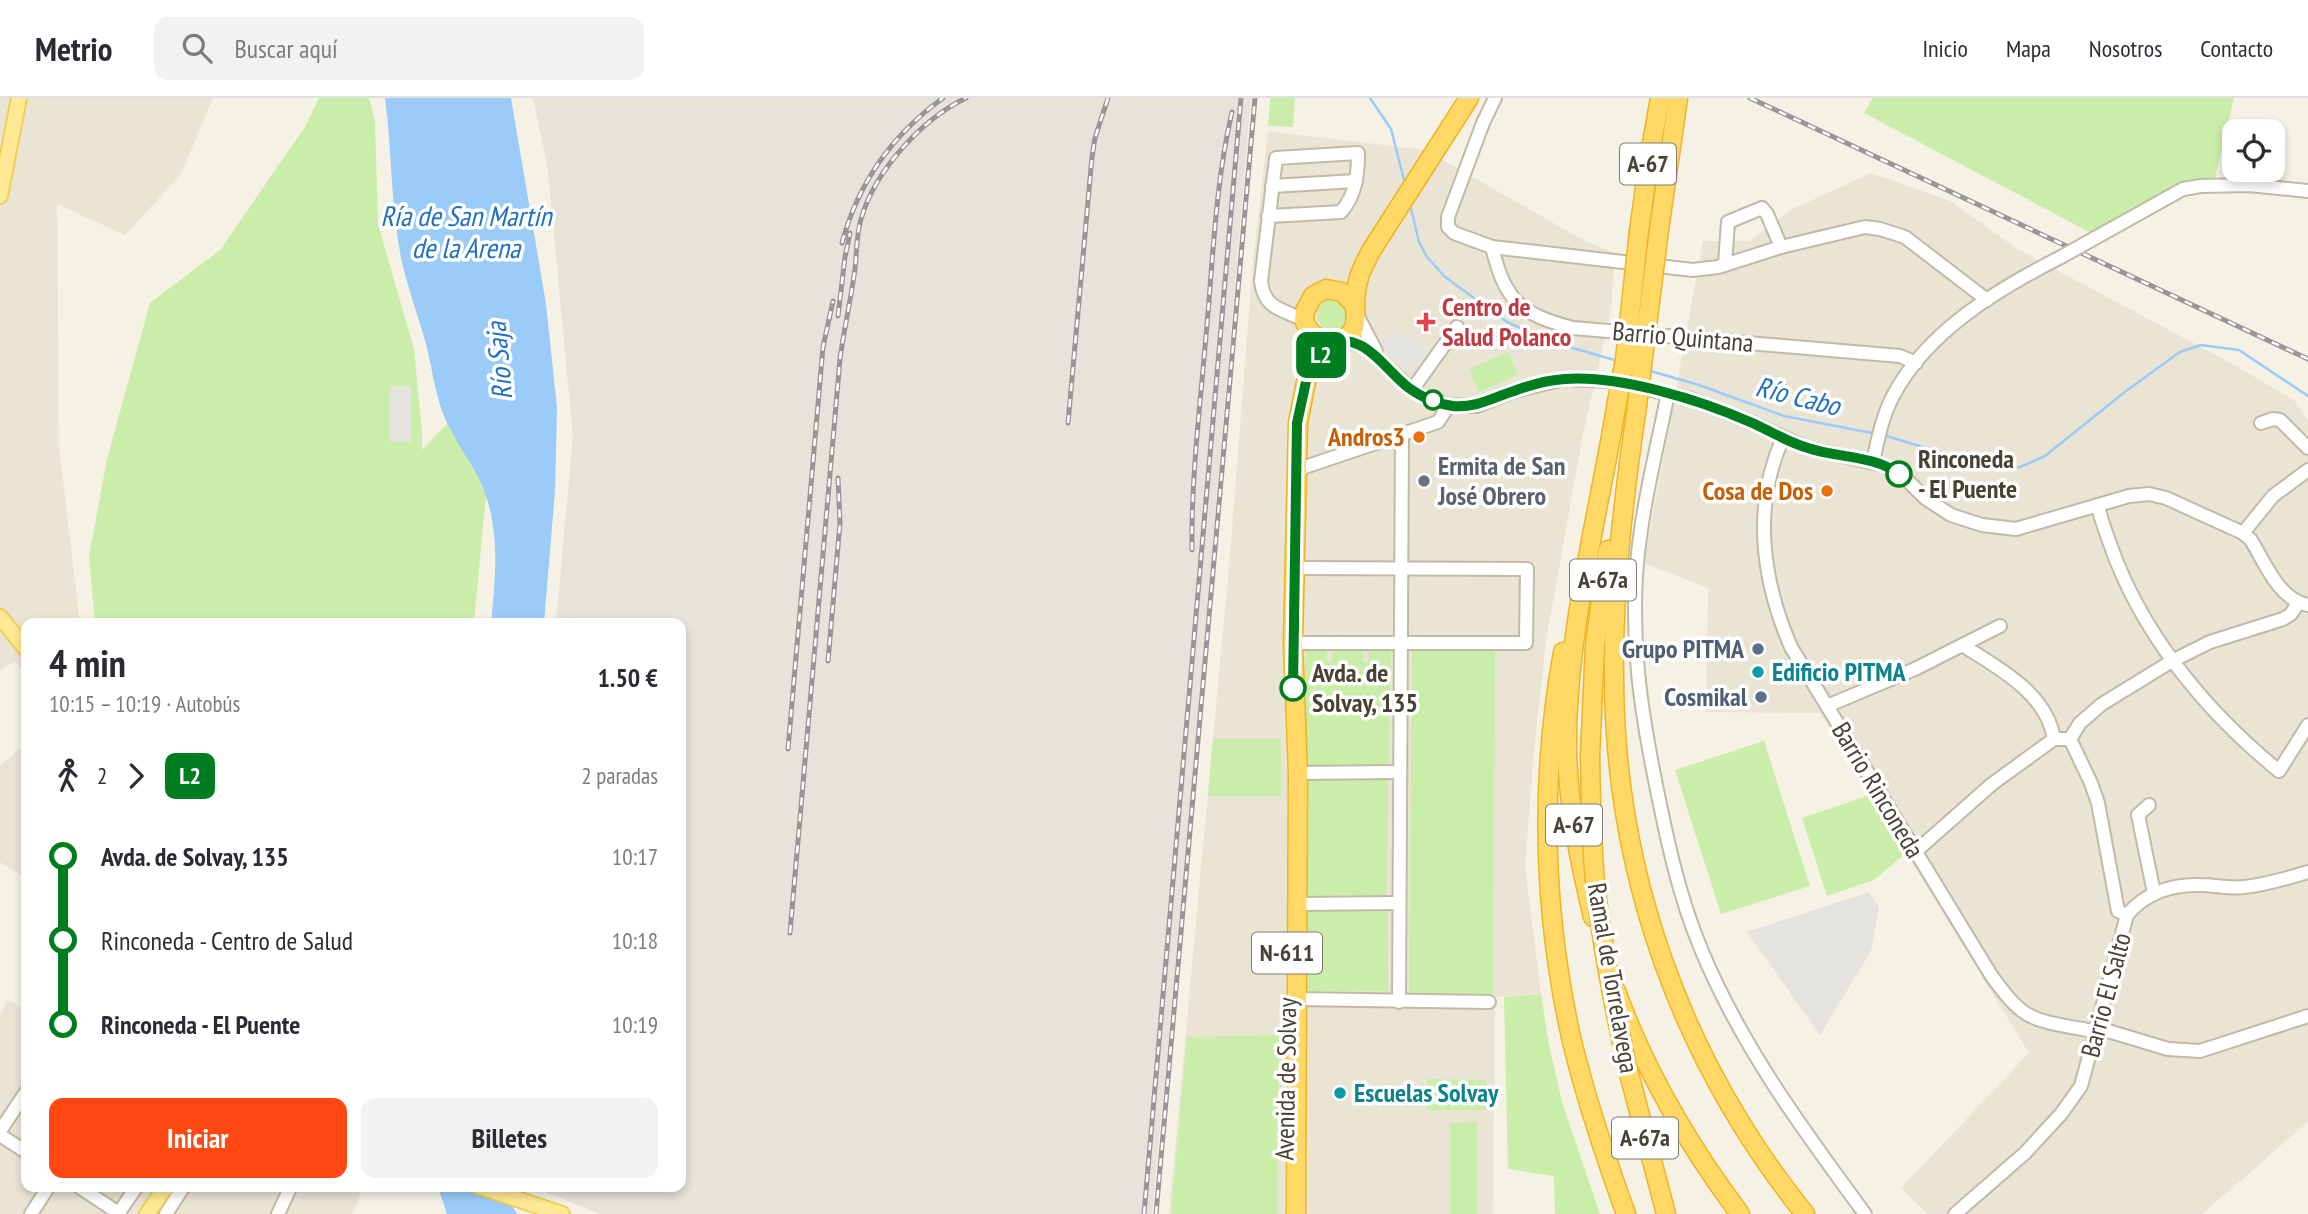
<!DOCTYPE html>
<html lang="es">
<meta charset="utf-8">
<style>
:root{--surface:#fff;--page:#f2f2f3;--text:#2b2b33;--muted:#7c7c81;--line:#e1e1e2;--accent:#ff4812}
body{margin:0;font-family:"PT Sans Narrow",sans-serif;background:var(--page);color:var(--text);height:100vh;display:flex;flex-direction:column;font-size:26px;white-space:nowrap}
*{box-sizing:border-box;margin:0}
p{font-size:23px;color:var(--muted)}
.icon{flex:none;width:38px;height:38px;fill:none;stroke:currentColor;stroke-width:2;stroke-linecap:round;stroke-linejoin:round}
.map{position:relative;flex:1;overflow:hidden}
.drawer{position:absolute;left:21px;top:520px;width:665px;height:574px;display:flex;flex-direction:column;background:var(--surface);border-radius:14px;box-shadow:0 4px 10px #0003}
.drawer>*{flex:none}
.badge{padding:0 14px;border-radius:10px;font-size:24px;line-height:46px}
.buttons{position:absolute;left:2222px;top:21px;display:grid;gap:14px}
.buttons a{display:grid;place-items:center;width:63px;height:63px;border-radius:14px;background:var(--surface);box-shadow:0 4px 10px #0003;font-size:35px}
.map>.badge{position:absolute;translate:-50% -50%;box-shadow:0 0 0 4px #fff}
.legs{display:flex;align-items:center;gap:10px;height:77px;padding:0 28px;font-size:23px}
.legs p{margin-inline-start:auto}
.summary{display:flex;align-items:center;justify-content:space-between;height:119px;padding:0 28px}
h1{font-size:38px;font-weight:800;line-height:52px}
.primary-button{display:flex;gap:14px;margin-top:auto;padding:14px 28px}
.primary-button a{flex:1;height:80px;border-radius:14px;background:var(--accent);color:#fff;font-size:28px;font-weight:800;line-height:80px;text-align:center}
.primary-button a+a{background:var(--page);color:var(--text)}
ul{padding:0 28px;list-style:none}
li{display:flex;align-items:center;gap:24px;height:84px;font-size:26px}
li i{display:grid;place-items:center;width:10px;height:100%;margin:0 9px;background:currentColor}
li i::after{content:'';width:18px;height:18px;margin:-9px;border:5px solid;border-radius:50%;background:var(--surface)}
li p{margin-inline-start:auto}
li:first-child i{background:linear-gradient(#0000 50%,currentColor 0)}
li:last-child i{background:linear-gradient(currentColor 50%,#0000 0)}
header{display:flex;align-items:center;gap:42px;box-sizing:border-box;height:98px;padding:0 35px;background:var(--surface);border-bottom:2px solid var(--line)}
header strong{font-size:33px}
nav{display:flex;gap:38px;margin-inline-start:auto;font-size:24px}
.search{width:490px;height:63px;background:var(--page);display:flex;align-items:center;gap:18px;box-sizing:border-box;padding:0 24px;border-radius:14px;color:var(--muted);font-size:26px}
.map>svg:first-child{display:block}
</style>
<header>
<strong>Metrio</strong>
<div class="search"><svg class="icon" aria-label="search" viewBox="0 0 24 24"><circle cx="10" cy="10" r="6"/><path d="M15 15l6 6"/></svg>Buscar aquí</div>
<nav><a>Inicio</a><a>Mapa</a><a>Nosotros</a><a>Contacto</a></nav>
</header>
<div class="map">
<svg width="2308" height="1116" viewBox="0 0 2308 1116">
<rect width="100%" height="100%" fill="#f5f1e5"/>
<g fill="#e9e4d3">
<path d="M0,0H213L181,76L125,137L57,106L59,349L80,525H26V577L15,563L0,573Z"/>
<path d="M1268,33L1425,52L1585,143L1615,155L1611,212L1582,341L1546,543L1534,651L1525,769L1541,896L1495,899L1493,1116H1169L1230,457L1253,163Z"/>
<path d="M1871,75L1950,103L2019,152L2229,264L2294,302L2308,322V1024L2202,1116H1928L1901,1090L2029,955L1820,615L1706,614L1708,490L1644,465L1703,143H1749L1793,111Z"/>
<path d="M26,646V780L0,764V667Z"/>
<path d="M8,901L26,913V1088L362,1089L355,1111L351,1116H0V918Z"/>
</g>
<path fill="#e7e2da" d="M533,0H1251L1186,755L1152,1116H600L533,1089L681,1088V525H556L573,339L548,72Z"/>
<g fill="#caeea9">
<path d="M319,0H369L375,23L378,126L414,251L422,333V352L447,326L478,379L486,397L474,525H95L89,459L107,361L150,205L220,152L305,29Z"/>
<path d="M1270,0H1295L1293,29L1268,28Z"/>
<path d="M1873,0H2234L2215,80L2181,85L2091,135L1864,15Z"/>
<circle cx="1332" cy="217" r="15"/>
<path d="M1508,254L1518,277L1479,294L1469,271Z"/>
<path d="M1306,549H1325L1327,552V564H1332L1333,550H1362L1363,564L1368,565L1369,551L1391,550L1389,664L1386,668H1306L1304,663Z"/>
<path d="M1412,550L1495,551L1493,896L1409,895Z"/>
<path d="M1213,641H1281V698H1208Z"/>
<path d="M1764,643L1810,788L1721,816L1675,672Z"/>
<path d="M1309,681H1385L1388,683L1387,794L1385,797L1309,798L1306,796L1307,682Z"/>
<path d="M1870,697L1906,755L1874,782L1827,798L1802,720Z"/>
<path d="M1304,811H1388V893H1303Z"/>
<path d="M1541,896L1548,942L1562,1004L1600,1116H1555L1554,1078L1508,1071L1504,899Z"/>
<path d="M1279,937L1278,1116H1171L1187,939Z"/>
<path d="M1427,981L1486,982V1012H1427Z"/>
<path d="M1477,1024V1116H1450V1025Z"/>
</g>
<g fill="#e5e3de">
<path d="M1395,231L1432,255L1415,278L1405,272L1389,257L1382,246Z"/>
<rect x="390" y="288" width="21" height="56"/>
<path d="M1869,794L1879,810L1871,853L1820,937L1747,834Z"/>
</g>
<g fill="#9bcbf9">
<path d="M385,0H511L546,206L557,310L555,393L544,525H491C496,477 501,423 478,379C467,358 453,340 444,318C435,295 432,270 426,246C420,224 412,202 406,180C390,124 393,58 385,0Z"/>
<path d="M438,1089H501L517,1116H447Z"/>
</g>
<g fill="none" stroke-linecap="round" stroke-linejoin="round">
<g stroke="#9bcbf9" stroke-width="2.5">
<path d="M1370,0L1391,31L1405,86"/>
<path d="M1410,106L1419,144L1427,159L1445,179L1507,224L1552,244L1618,263"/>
<path d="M1647,272L1699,287L1784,318L1877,336"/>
<path d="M1883,337L1996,371L2020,369L2045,358L2126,293L2180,254L2201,247L2239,252L2308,298"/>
</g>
<g stroke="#c1baa7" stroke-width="16">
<g id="minor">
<path d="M1495,0L1483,25L1448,119V129L1454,135L1492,149L1693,172L1718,169L1781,149L1865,129L1880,131L1905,139L1987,202"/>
<path d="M1272,88L1356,83"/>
<path d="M1268,118L1341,114C1356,97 1358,76 1358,55L1276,60L1261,183C1264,211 1282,211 1304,222"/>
<path d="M2095,140L2183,91L2201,88L2248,87L2308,93"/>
<path d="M1492,149C1505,202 1519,216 1573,230L1900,258L1916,265"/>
<path d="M1725,167L1728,124L1762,110L1767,116L1781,149"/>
<path d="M1357,217L1376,253"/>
<path d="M1342,241L1367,250L1412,292L1426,300L1449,307L1477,308L1514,293L1565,281L1609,283L1688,300L1751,324L1807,350L1883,367L1903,378L1925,400L1951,417L1982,427L2016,431L2129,398L2149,396L2166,400L2243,435L2251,442C2265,465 2279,502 2308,507"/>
<path d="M1412,292L1457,229"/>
<path d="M1668,295C1656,355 1640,416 1636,478C1632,546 1640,605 1653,672C1665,732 1677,794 1701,851C1741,948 1803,1032 1865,1116"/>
<path d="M2261,325L2273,321L2280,322L2308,350"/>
<path d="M1783,340C1752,408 1762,482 1791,549L1991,877C2003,893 2016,913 2035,920C2054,928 2077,929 2097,934"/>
<path d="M1873,364C1878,341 1882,319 1893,298C1927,233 1998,191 2061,159"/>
<path d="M1296,372L1438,324L1449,307"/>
<path d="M2098,407C2100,420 2105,431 2109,443C2140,534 2205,613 2279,673L2308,627"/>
<path d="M2243,435L2273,398L2308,372"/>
<path d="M1293,545H1526L1527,471L1294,470"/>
<path d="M1962,547C1997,569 2047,595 2054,641"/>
<path d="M1827,608L1915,571L2000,528"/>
<path d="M2070,641L2080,625L2102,606L2172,563L2210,544L2283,521L2291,516L2298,505"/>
<path d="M2070,641L2091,685L2098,705L2118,813L2127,817"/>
<path d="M1298,675L1399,674"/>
<path d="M2149,707L2138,717L2154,795"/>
<path d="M1915,754L1992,686L2054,641H2070"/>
<path d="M1297,806L1398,805"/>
<path d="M1297,901L1489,904"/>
<path d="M1399,904L1402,336"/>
<path d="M2098,930L2168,951L2200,953L2308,918"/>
<path d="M0,1033L26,994"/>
<path d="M0,1037L26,1054"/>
<path d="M78,1088L120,1116"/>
<path d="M31,1116L49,1088"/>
<path d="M118,1116L137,1088"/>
<path d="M166,1116L184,1088"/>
<path d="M278,1116L291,1088"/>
<path d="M1955,1116L2025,1055L2061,1016L2081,988L2127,817C2145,795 2172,786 2200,787C2215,787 2229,791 2244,789C2266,787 2287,780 2308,774"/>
</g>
</g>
<g stroke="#f1ce57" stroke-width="18">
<g id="major">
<path d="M0,98L19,0"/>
<path d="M0,519L26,551"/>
<path d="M478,1088L562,1116"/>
<path d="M147,1116L162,1094L169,1088"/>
</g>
</g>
<g stroke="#efb425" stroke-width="21">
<g id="highway">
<path d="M1659,132L1678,0"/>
<path d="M1639,133L1649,62L1660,0"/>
<path d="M1308,231C1316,240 1325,246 1337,243C1358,237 1356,223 1355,207C1355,199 1357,187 1359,179C1362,170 1367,161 1371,153L1469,0"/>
<path d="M1637,308C1624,397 1613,486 1614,577C1614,774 1681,962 1805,1116"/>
<path d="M1563,554C1540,681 1543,812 1571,939C1585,999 1605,1058 1626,1116"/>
<path d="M1590,658L1595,547L1608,452"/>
<path d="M1593,819C1580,766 1569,712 1567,657C1565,538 1598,421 1617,304"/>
<path d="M1616,893C1645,973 1689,1048 1740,1116"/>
<path d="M1626,964L1666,1116"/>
<path d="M1296,1116L1298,675L1293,545L1298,325L1307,279L1308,256V231L1304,222L1305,213L1313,198L1326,191L1342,194L1355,207"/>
</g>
</g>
<use href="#minor" stroke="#fff" stroke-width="12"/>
<use href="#major" stroke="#ffe994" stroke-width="14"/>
<use href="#highway" stroke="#ffd866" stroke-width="18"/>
<g stroke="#969696" stroke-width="5">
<g id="rail">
<path d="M1750,0L2308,261"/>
<path d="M842,145C858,85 892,37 943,0"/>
<path d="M838,218L845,159L850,135"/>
<path d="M1068,325L1092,59L1095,40L1108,0"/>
<path d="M1192,452C1191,381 1200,309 1206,238C1213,163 1215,87 1232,14"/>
<path d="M828,563L840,425L838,380"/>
<path d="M788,651L823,249L833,203"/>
<path d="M790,835L840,261C844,231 851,201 855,171C857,153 856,135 862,118C876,72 922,21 966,0"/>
<path d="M1144,1116L1241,0"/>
<path d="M1156,1116L1255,0"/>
</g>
</g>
<use href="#rail" stroke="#fff" stroke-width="2.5" stroke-dasharray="8" stroke-linecap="butt"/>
<g stroke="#c1baa7" stroke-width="16" stroke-linecap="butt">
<path id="minor-bridge" d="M2061,159L2095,140"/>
</g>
<g stroke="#efb425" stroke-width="21" stroke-linecap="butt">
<g id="highway-bridge">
<path d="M1617,304L1625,262L1639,133"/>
<path d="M1637,308L1659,132"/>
<path d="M1590,658C1591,699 1591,741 1595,783C1601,844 1613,904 1626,964"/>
</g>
</g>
<use href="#minor-bridge" stroke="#fff" stroke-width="12"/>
<use href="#highway-bridge" stroke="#ffd866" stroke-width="18"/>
</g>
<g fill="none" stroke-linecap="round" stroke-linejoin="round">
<g stroke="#fff" stroke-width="16">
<path id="line-1" d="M1293,590L1297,325L1307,279L1331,244C1366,235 1385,272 1409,290C1421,299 1438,306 1453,308C1476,310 1492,300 1514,293C1530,287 1548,282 1565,281C1620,277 1700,302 1750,324C1769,332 1787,344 1808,350C1837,360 1874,357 1899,376"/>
</g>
<use href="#line-1" stroke="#007d1e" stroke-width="10"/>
</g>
<path fill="#e0444e" stroke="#fff" stroke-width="2.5" d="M1422.5 213.5h7v7h7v7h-7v7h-7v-7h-7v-7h7z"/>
<g fill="#fff" stroke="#007d1e" stroke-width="3.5">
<circle cx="1433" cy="302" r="9"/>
<circle cx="1899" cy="376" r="12"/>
<circle cx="1293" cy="590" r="12"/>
</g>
<g fill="#e8710a" stroke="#fff" stroke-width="2.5">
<circle cx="1419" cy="339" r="7"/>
<circle cx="1827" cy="393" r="7"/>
</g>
<circle fill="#6b7280" stroke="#fff" stroke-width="2.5" cx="1424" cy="383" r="7"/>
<g fill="#5c6f8a" stroke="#fff" stroke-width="2.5">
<circle cx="1758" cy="551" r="7"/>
<circle cx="1761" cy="599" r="7"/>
</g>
<g fill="#0f9aa8" stroke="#fff" stroke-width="2.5">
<circle cx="1758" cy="574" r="7"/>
<circle cx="1340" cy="995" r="7"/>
</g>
<g text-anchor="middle" stroke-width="7" stroke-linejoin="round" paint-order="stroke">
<g fill="#fff" stroke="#7f7b71" stroke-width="2">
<rect x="1620" y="45.5" width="56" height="41" rx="5"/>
<rect x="1570" y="461.5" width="66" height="41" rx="5"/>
<rect x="1546" y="706.5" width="56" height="41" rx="5"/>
<rect x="1252" y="834.5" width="70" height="41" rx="5"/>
<rect x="1612" y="1019.5" width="66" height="41" rx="5"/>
</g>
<g font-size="24" font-weight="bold" fill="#484234">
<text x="1648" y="74">A-67</text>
<text x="1603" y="490">A-67a</text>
<text x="1574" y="735">A-67</text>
<text x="1287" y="863">N-611</text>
<text x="1645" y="1048">A-67a</text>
</g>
<g font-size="26" font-weight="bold" fill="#be3a42" stroke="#fff" text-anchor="start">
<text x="1442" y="218">Centro de<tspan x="1442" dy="30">Salud Polanco</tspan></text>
</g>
<g font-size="26" fill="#484234" stroke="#fff">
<text transform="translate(1683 239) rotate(5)" y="9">Barrio Quintana</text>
<text transform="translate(1878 692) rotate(59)" y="9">Barrio Rinconeda</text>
<text transform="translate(1613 880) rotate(80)" y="9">Ramal de Torrelavega</text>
<text transform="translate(2106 897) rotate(-75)" y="9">Barrio El Salto</text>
<text transform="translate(1286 981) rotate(-89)" y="9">Avenida de Solvay</text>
</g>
<g font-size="26" font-weight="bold" fill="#c56008" stroke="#fff" text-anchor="end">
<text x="1405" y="348">Andros3</text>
<text x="1813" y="402">Cosa de Dos</text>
</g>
<g font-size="26" font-weight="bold" fill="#484234" stroke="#fff" text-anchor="start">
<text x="1918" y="370">Rinconeda<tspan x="1918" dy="30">- El Puente</tspan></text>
<text x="1312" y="584">Avda. de<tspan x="1312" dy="30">Solvay, 135</tspan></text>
</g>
<g font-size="26" font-weight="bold" fill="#5b616d" stroke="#fff" text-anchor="start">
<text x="1438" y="377">Ermita de San<tspan x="1438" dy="30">José Obrero</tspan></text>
</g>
<g font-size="26" font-weight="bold" fill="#4e5e75" stroke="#fff" text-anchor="end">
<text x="1744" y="560">Grupo PITMA</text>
<text x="1747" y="608">Cosmikal</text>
</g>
<g font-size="26" font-weight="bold" fill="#0d838f" stroke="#fff" text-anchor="start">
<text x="1772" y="583">Edificio PITMA</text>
<text x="1354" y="1004">Escuelas Solvay</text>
</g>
<g font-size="28" font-style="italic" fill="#2171c1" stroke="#fff">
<text x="466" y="128">Ría de San Martín<tspan x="466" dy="32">de la Arena</tspan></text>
<text transform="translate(499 263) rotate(-95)" y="10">Río Saja</text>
<text transform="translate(1798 298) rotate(14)" y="10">Río Cabo</text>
</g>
</g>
</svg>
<div class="buttons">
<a><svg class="icon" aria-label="locate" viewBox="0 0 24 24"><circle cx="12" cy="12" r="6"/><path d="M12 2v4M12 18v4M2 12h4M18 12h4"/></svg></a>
</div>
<b class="badge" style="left:1321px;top:257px;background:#007d1e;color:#fff">L2</b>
<section class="drawer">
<div class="summary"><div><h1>4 min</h1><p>10:15 – 10:19 · Autobús</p></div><b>1.50 €</b></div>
<div class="legs"><svg class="icon" aria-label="walk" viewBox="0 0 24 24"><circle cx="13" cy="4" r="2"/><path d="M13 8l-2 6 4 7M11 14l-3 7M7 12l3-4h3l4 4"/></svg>2<svg class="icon" aria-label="forward" viewBox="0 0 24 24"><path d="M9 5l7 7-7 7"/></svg><b class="badge" style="background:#007d1e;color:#fff">L2</b><p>2 paradas</p></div>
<ul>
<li><i style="color:#007d1e"></i><b>Avda. de Solvay, 135</b><p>10:17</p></li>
<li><i style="color:#007d1e"></i><span>Rinconeda - Centro de Salud</span><p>10:18</p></li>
<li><i style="color:#007d1e"></i><b>Rinconeda - El Puente</b><p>10:19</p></li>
</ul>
<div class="primary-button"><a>Iniciar</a><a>Billetes</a></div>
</section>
</div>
